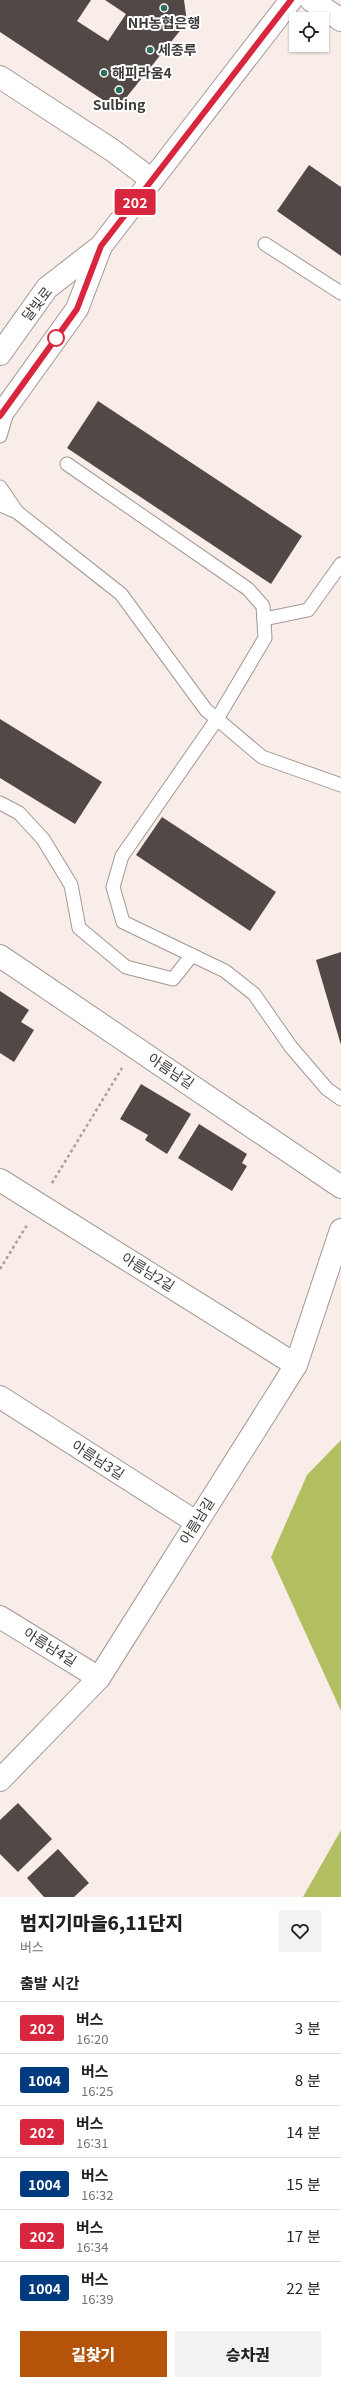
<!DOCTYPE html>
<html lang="ko">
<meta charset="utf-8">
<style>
:root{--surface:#fff;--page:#f2f2f2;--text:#202124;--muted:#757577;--line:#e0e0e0;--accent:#b45309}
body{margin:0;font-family:Georgia,"Noto Sans KR",serif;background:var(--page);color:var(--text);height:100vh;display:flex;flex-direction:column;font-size:15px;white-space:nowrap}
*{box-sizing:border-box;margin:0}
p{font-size:13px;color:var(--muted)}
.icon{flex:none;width:22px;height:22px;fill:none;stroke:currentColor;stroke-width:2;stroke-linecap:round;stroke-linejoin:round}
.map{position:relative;height:1897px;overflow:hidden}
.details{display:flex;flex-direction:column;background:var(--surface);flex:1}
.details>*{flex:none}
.badge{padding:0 8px;border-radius:3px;font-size:14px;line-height:26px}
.fabs{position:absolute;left:289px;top:12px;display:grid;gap:8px}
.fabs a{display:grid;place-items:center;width:40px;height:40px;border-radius:0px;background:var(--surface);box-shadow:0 1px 3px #0004;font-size:20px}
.map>.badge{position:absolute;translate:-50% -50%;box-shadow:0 0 0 2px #fff}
h2{padding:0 20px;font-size:15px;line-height:36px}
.round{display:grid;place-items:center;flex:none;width:42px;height:42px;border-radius:0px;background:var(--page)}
.summary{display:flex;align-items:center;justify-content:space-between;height:68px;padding:0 20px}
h1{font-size:19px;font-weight:800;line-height:30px}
.primary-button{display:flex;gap:8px;margin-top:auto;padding:8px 20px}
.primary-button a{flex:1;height:46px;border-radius:0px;background:var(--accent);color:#fff;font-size:16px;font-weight:800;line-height:46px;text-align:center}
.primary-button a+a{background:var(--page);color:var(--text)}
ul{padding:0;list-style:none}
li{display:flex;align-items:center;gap:12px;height:52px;padding:0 20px;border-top:1px solid var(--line)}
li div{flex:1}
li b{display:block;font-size:15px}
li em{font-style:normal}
li .badge{min-width:44px;font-weight:700;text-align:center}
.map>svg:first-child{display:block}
</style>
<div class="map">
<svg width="341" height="1897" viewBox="0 0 341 1897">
<rect width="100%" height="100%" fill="#f8ede8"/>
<g fill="#b2be60">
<path d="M341,1440V1711L271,1557L307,1475Z"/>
<path d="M341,1830V1897H303Z"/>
</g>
<g fill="#524946">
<path d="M0,0H91L77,21L108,41L126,14L105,0H184L187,22L121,104L112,106L0,32Z"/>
<path d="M309,165L341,187V256L277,211Z"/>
<path d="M98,401L302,536L271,584L67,448Z"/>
<path d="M0,719L102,782L75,824L0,778Z"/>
<path d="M162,817L276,892L250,931L136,855Z"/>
<path d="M341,952V1045L316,960Z"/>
<path d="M0,991L29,1010L21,1022L34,1030L14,1062L0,1053Z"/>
<path d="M141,1084L191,1114L167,1154L145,1140L148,1135L120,1119Z"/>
<path d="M199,1124L247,1154L242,1163L247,1166L232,1191L178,1158Z"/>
<path d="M18,1803L52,1839L18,1872L0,1854V1820Z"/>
<path d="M58,1849L89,1883L74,1897H44L27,1878Z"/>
</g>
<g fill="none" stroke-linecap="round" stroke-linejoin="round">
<g stroke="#a29894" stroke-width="15">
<g id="service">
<path d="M265,244L341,293"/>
<path d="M0,436L8,409"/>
<path d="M67,464L248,589L263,606L265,638L217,719L122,856L113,887L123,922L225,971L254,994L291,1047L327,1089L341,1099"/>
<path d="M0,487L17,512"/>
<path d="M0,505L17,512L121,594L206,710L217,719L262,757L341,785"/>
<path d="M264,619L308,610L341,564"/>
<path d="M0,803L19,813L43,839L71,885L79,928L126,967L173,979L192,955"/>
</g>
</g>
<g stroke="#a29894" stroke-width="24">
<g id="minor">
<path d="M0,77L112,150L152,180"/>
<path d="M0,956L341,1187"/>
<path d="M0,1180L296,1365"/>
<path d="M0,1397L196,1522"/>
<path d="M0,1617L99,1678"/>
<path d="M0,1780L99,1678L296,1365L341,1230"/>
</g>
</g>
<g stroke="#a29894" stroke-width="24">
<g id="tertiary">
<path d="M311,0L341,20"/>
<path d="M0,354L47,288L101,246L291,0"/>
<path d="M0,416L77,309L101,246"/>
</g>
</g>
<g stroke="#a8a09c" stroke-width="2.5" stroke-dasharray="3 3" stroke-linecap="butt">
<path d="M52,1183L122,1068"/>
<path d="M0,1269L27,1225"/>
</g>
<use href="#service" stroke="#fff" stroke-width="13"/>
<use href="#minor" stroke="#fff" stroke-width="22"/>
<use href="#tertiary" stroke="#fff" stroke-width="22"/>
</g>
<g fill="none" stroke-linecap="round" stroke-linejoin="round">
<g stroke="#fff" stroke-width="9">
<path id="line" d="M0,416L77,309L101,246L291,0"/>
</g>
<use href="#line" stroke="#d7263d" stroke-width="6"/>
</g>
<g fill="#2d6e5e" stroke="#fff" stroke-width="1.5">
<circle cx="164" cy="8" r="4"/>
<circle cx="150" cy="50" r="4"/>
<circle cx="104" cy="73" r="4"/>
<circle cx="119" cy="90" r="4"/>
</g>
<circle fill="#fff" stroke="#d7263d" stroke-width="2" cx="56" cy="338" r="8"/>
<g text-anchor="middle" stroke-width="4" stroke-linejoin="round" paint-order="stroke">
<g font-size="14" font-weight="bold" fill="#3e3a38" stroke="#fff">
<text x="164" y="28">NH농협은행</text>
<text x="158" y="55" text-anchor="start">세종루</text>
<text x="112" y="78" text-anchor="start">해피라움4</text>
<text x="119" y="110">Sulbing</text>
</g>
<g font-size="14" fill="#3e3a38" stroke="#fff">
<text transform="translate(37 304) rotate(-52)" y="5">달빛로</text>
<text transform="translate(171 1071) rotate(34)" y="5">아름남길</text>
<text transform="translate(148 1272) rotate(32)" y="5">아름남2길</text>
<text transform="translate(98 1460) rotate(33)" y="5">아름남3길</text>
<text transform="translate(197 1521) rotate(-58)" y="5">아름남길</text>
<text transform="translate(50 1647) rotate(32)" y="5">아름남4길</text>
</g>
</g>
</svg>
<div class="fabs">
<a><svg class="icon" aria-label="locate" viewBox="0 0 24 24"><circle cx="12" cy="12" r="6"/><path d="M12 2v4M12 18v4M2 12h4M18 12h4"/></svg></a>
</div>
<b class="badge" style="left:135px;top:202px;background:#d7263d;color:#fff">202</b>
</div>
<section class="details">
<div class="summary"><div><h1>범지기마을6,11단지</h1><p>버스</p></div><a class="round"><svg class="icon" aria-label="heart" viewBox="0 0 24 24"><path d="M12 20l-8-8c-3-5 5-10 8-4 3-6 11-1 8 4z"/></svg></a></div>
<h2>출발 시간</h2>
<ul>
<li><span class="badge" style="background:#d7263d;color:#fff">202</span><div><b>버스</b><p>16:20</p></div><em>3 분</em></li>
<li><span class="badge" style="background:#003b80;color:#fff">1004</span><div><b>버스</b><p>16:25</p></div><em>8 분</em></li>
<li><span class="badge" style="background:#d7263d;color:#fff">202</span><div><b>버스</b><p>16:31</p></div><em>14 분</em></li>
<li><span class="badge" style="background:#003b80;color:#fff">1004</span><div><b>버스</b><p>16:32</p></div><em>15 분</em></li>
<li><span class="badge" style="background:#d7263d;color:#fff">202</span><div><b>버스</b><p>16:34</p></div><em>17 분</em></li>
<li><span class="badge" style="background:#003b80;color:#fff">1004</span><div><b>버스</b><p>16:39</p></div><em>22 분</em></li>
</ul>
<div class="primary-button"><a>길찾기</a><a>승차권</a></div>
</section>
